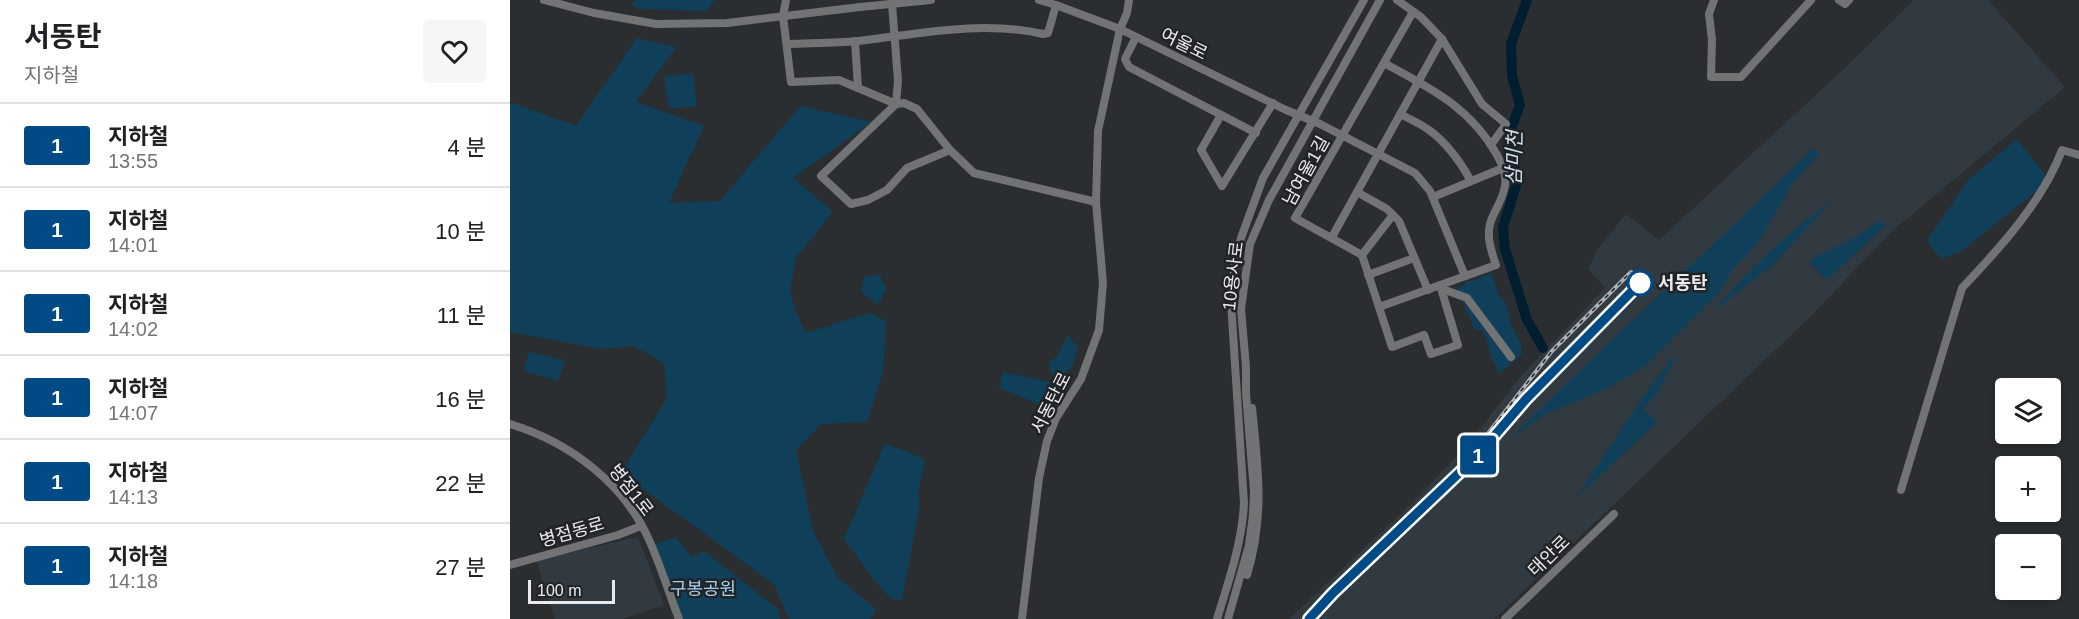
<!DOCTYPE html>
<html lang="ko">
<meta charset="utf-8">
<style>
:root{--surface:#fff;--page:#f6f6f6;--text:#202124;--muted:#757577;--line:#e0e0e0}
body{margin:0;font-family:Arial,"Noto Sans KR",sans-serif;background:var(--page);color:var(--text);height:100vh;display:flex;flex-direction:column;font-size:22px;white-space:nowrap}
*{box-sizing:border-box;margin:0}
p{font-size:20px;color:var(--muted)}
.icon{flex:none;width:33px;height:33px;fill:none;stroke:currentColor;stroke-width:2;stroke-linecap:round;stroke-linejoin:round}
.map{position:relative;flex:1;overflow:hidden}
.side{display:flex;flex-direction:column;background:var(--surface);width:510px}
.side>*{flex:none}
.badge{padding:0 12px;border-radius:4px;font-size:21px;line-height:39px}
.buttons{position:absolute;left:1485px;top:378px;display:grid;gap:12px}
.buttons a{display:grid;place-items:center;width:66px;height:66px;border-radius:6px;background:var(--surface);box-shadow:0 3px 9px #0003;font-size:30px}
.scale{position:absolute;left:18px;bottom:15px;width:87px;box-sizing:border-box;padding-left:6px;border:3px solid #e9ebed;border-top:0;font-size:16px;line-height:21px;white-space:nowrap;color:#e9ebed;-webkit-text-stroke:4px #212427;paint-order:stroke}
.map>.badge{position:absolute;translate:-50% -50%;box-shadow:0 0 0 3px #fff}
.round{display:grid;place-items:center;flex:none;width:63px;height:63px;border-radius:6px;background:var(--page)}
.headline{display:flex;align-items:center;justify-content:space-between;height:102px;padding:0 24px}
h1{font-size:28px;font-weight:700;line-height:45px}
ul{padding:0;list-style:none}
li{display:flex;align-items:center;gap:18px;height:84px;padding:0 24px;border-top:2px solid var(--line)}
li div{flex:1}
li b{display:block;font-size:22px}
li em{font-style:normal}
li .badge{min-width:66px;font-weight:700;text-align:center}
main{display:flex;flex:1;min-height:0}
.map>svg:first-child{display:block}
</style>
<main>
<section class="side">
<div class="headline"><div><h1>서동탄</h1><p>지하철</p></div><a class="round"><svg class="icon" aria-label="heart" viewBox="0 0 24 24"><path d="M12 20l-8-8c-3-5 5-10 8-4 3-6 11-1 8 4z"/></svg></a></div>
<ul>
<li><span class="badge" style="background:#004a85;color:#fff">1</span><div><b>지하철</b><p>13:55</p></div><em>4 분</em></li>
<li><span class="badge" style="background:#004a85;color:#fff">1</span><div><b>지하철</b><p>14:01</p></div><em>10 분</em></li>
<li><span class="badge" style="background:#004a85;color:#fff">1</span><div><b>지하철</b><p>14:02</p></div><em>11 분</em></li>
<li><span class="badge" style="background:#004a85;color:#fff">1</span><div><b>지하철</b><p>14:07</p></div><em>16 분</em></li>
<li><span class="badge" style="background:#004a85;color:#fff">1</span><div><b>지하철</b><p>14:13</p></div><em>22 분</em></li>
<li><span class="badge" style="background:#004a85;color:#fff">1</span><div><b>지하철</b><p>14:18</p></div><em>27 분</em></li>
</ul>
</section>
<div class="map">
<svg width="1569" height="619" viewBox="0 0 1569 619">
<rect width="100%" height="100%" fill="#2a2e31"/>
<g fill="#313a40">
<path d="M1404,0H1478L1555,87L1381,232L1303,314L984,619H779L906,499L959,443L1010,377L1095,288L1078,269L1087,250L1116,214L1149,240L1337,66Z"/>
<path d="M128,537L154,605L112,619H45L26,560Z"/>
</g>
<g fill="#103f59">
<path d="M125,0H205L196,11L133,9L121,6Z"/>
<path d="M127,38L166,47L126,102L194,126L159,203L210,201L290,106L361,122L283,178L323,212L286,257L280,291L285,310L296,333L351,315L363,314L376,321L373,372L357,422L311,424L286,450L303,531L328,578L367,610L360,619H279L264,584L111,473L157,398L154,363L124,346L91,349L0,332V102L66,126Z"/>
<path d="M183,73L187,106L159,109L154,77Z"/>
<path d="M1507,139L1536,176L1529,189L1450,252L1431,259L1417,241L1458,180Z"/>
<path d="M1303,148L1309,154L1282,185L1245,247L1222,270L1209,293L1135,366L1100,387L1034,415L1001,438C1100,339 1204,246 1303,148Z"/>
<path d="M1322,200L1265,263L1204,311C1239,268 1278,233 1322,200Z"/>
<path d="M1370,220L1375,226L1317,280L1298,261L1346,237Z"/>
<path d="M981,273L989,295L996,303L1001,324L1011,343L1012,354L990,373L982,359L973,330H965L947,288L956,284L957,281H964Z"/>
<path d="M370,275L376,289L368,305L351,292L355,276Z"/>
<path d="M558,335L568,348C563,364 561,374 545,382L538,364L547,356Z"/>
<path d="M19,352L55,360L48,381L13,371Z"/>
<path d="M1163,357L1165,359L1148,392L1133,409L1147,422L1066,498L1141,385Z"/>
<path d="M493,372L553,385L539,408L489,388Z"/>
<path d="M375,443L412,458L415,462L408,492L410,504L392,600L381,599L364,580L334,539Z"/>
<path d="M165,537L182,557L194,551L269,610L270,619H173L145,544Z"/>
</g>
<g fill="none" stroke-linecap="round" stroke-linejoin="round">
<path stroke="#001e30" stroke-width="10" d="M1017,0L1001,44L1002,76L1010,105L1001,129L1006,186L993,227L995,249L1017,320L1033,348"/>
<g stroke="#717374" stroke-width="8">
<path d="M34,0L84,13L146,24L217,23L350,7L421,0"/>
<path d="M276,0L273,16L281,82L329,80L386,104L388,81L382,4"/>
<path d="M529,0L546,5L610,29L776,110L810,124L905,173L920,191L955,276"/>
<path d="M887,0L911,17L932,39L972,104L996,124L981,145"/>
<path d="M1204,0L1199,14L1202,40L1201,77H1231L1301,0"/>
<path d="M1329,0L1335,4L1339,0"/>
<path d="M903,12L785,218L852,255L882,347L914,335L921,354L948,345L930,285"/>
<path d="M626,37L615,59L619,67L746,133"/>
<path d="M345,41L348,88"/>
<path d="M278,44C301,43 325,43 348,41C408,34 472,20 533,34L538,33L546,5"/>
<path d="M890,114C900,119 911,124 919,130C937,143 951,163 961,181"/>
<path d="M711,115L691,150L712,186L763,103"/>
<path d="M440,150L397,168L377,190L358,200L341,204L311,176L386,104L394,103L407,109L440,150L464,173L586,202"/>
<path d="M847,192L877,209L889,221L918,290"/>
<path d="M923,197L993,168"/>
<path d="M822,237L932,39"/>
<path d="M852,255L883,215"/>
<path d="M858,275L904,258"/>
<path d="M932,291H938L957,298L1001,357"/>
<path d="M869,307L986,265C980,248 975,232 983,216C987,207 992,199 994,190C998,177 993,166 987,155C960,107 920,88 874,63"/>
<path d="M0,424C60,442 115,484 140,542C151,567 159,593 169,619"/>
<path d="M1391,490L1452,288C1489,249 1533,201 1552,150L1569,155"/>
<path d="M0,565L108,535L131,526"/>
<path d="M737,575C755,515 748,469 742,408"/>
<path d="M512,619L529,478L537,441L546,418L571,379L589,330L593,283L586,202L588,131L610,29L617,13L619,0"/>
<path d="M707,619C719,580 732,543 734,503L721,302L725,262L731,238L753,178L854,0"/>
<path d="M718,619L739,545L743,515L744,492L736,393V367L731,309L740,244L759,200L870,0"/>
<path d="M995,619L1104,514"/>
</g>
<g stroke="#aeb0b3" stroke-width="4">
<g id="rail">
<path d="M1007,408L1129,283"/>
<path d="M794,619L959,458L1042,351L1121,272"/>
</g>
</g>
<use href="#rail" stroke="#212427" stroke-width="1.5" stroke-dasharray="4.5" stroke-linecap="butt"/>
</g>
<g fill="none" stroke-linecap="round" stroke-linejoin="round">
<g stroke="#fff" stroke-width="14">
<path id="line" d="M799,619L823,593L967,456L1017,398L1130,283"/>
</g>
<use href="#line" stroke="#004a85" stroke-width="9"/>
</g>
<circle fill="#fff" stroke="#004a85" stroke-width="3" cx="1130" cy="283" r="12"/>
<g text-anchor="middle" stroke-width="5" stroke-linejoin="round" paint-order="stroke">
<g font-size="18" fill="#e9ebed" stroke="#212427">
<text transform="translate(674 44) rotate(26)" y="6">여울로</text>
<text transform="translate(796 171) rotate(-61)" y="6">남여울1길</text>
<text transform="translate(723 276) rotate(-83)" y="6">10용사로</text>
<text transform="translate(541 403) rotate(-63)" y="6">서동탄로</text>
<text transform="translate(121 490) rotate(52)" y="6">병점1로</text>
<text transform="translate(62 532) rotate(-16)" y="6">병점동로</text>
<text transform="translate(1039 556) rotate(-44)" y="6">태안로</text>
</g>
<g font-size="18" font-weight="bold" fill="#e9ebed" stroke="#212427" text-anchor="start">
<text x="1148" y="289">서동탄</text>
</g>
<g font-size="18" fill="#a5d1f0" stroke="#212427">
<text x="193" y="595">구봉공원</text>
</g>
<g font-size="20" font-style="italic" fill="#d0e6f6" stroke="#212427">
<text transform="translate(1004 158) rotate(-89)" y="7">삼미천</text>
</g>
</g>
</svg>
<div class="buttons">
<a><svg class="icon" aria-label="layers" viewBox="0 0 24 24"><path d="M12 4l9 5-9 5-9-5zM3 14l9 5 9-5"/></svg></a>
<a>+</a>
<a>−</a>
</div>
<div class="scale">100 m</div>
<b class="badge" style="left:968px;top:455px;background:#004a85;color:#fff">1</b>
</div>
</main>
